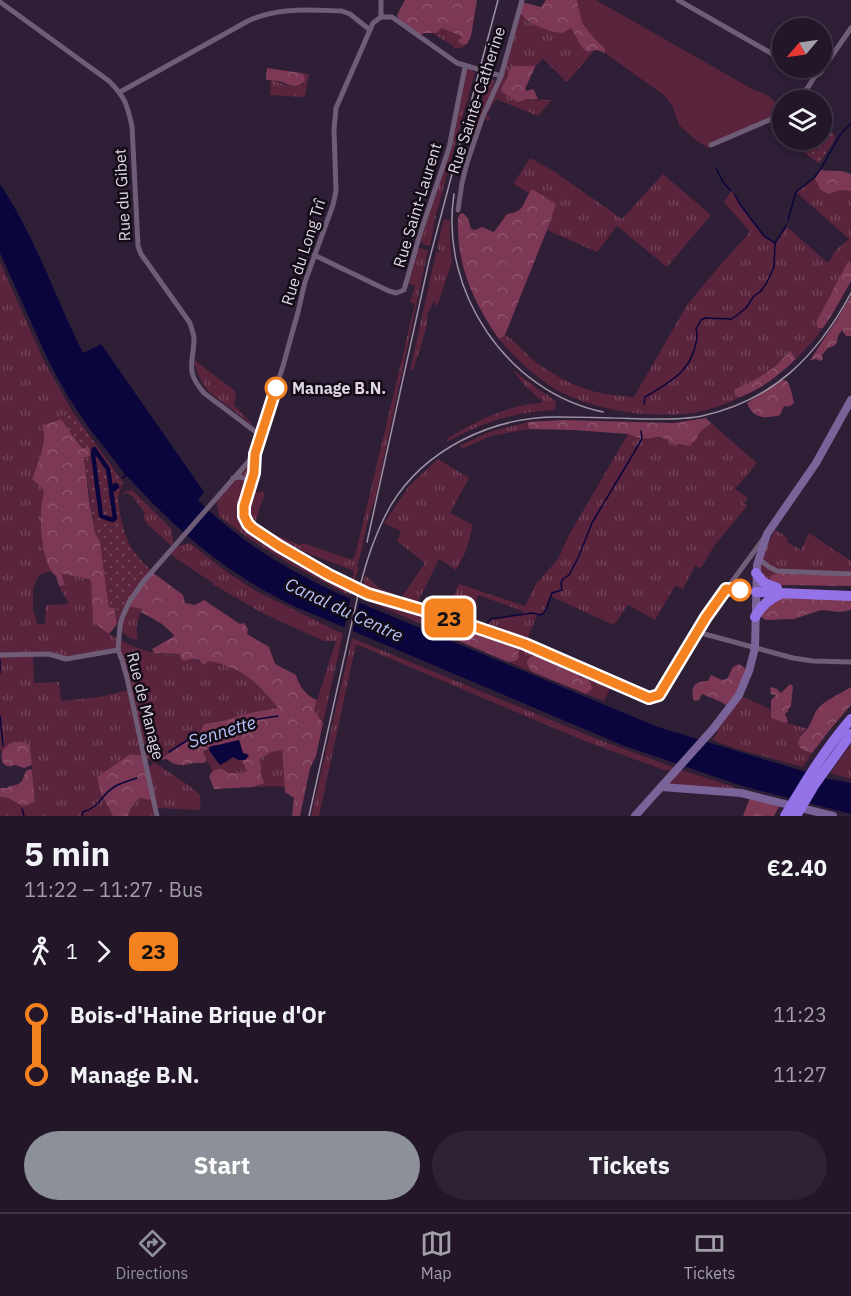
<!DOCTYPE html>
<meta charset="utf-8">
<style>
:root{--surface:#221628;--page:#2e2334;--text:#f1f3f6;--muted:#a29fa8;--line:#3f3545;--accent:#8c9099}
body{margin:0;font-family:"IBM Plex Sans",sans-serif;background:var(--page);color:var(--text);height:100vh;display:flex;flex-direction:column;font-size:22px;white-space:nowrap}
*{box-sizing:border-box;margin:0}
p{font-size:20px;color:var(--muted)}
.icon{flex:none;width:33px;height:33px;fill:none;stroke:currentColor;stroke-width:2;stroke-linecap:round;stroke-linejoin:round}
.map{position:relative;height:816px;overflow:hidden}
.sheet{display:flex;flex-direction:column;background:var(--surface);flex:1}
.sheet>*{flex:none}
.badge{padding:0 12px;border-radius:9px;font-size:21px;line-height:39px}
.needle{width:39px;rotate:241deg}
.controls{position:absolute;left:772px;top:18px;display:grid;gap:12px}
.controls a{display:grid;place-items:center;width:60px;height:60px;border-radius:50%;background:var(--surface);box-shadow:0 3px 9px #0003,0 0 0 2px var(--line);font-size:30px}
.map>.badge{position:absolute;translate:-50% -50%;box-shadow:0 0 0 3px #fff}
.legs{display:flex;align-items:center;gap:9px;height:66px;padding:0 24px;font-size:20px}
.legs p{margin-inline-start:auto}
.overview{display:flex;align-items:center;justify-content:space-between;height:102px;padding:0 24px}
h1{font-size:33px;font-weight:800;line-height:45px}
.action{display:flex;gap:12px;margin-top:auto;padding:12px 24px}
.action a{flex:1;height:69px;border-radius:36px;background:var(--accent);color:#fff;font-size:24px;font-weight:800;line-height:69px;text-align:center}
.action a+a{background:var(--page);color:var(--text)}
ul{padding:0 24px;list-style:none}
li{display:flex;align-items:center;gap:21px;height:60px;font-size:22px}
li i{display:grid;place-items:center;width:9px;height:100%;margin:0 8px;background:currentColor}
li i::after{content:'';width:15px;height:15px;margin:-8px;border:4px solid;border-radius:50%;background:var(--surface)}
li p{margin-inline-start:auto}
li:first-child i{background:linear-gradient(#0000 50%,currentColor 0)}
li:last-child i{background:linear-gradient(currentColor 50%,#0000 0)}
.menu{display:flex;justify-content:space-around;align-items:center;height:84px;border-top:2px solid var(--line);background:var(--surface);font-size:16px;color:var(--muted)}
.menu a{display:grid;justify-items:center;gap:3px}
.menu .current{color:var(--accent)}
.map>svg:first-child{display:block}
</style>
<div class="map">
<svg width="851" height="816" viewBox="0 0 851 816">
<defs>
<pattern id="grass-tufts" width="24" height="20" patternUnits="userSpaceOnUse" patternTransform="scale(1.5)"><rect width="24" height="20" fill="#5a243c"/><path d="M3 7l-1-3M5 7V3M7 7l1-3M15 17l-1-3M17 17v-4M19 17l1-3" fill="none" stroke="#714358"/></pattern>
<pattern id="forest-crowns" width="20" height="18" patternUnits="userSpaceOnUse" patternTransform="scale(1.5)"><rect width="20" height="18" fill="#7c3855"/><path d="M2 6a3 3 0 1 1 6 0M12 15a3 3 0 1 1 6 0" fill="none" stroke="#8e546d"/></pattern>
<pattern id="park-dots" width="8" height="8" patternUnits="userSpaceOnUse" patternTransform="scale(1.5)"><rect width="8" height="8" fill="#5a243c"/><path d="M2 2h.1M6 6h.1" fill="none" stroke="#714358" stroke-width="1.8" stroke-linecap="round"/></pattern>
</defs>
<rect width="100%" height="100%" fill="#2e1e36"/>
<g fill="url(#grass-tufts)" fill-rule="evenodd">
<path d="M519,11C528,27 546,29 563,33L571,28L583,49L588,52H593L567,82L543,59L535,67L534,66L506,76V81L523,99L552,100L538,116L496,99L486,115L490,117L489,121H487L485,117L468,155L489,76L491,75L494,81L491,94L501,76Z"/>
<path d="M442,28L462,36L461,39L464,45L467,44L461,48H454L453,46L434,34Z"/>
<path d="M465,67L475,72L436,215L430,246L423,244L420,241L449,148Z"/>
<path d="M301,73L309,74L305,97L270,95L271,80C283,83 292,90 303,84L304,75Z"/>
<path d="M530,158L552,170L622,219L663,174L711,215L667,267L617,226L597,252L547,230L555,204L532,190L529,193L515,185L514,183Z"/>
<path d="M814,178L818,185L839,190L851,191V263H847L820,329L823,328L814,340L796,359L791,352L789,351L781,361L762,376L752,381L739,397L750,393C735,400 719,407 703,411C657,421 590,411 550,386C531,373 514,357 499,339L505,335C516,341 526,355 537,363C555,376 575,387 596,392C609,395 622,396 634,397L687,305L716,270L750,232L724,202L731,191C746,210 753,230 775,243L786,226L828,263L836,250L849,239L796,192Z"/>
<path d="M444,219L450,221V241L452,262L437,307L434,301L427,315V324L420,350L413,369L410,371L436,252H440L437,248Z"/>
<path d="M418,248L428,250L375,500C365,521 365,544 357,566L359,568L353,584L350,586L352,591V595L344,593L288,563L251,540L219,516L216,499L251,462L248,481L249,488L256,493L263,491L265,495L260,506L255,524L257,527L295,543L300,545L303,543L352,560L355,556L415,304L410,302L415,286L407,283ZM281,546L301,549L302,551L352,570L354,573L350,585Z"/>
<path d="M0,262L43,359L72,411L61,419L44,425V440L41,454L32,479L44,489C40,516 39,546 51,571L39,575L33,588V611L34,614H35L37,624H45L46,605L69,604L59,586L65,585L60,569L63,574L89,579L91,581L93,622C118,642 148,657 181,654L183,661C192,659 198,659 206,664L209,660C242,668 258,683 279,709L245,714L226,720L211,722L199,735L185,741L155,763C162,767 198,791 200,795C201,800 200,806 200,810L156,808L157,816H128L132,805L142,798L147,768L153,764V762L144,756L130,754L97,777L101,794L113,816H0V797L8,798L22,806L35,802L30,745L7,746L2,751H0ZM118,650L129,690L99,697L61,701L59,682L34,683L33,655L49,654L66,659Z"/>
<path d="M193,359L234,390L236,393L234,405L256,428L209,392C200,382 197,372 193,359Z"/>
<path d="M513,370L535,387L556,401L555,410C514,412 483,422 447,442V439C469,425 495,412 520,406C528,404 536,404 543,402L524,385Z"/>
<path d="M528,422L529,429L491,436L464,448L459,446L489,432Z"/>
<path d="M711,423L757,463L735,489L748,498L744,503L747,506L714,546L701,568L695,566L683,589L675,586L655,620L628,605L614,625L550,596L544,612L537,615L525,644L528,652L534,655L530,657L528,666L532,672L361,598L362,595L367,593L363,588L365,575L378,587L401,598L425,563L397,541L401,531L384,523L409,486L438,459L469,478L450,513L473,525L466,551L456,570L439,559L415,608L445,617L459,584L525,606L536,584L558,559L569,535L628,434L642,439L651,437L665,439L675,446L677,444L684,446ZM478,595L523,611L522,615L491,619L488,621L484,630L467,624Z"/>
<path d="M132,490L171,528L174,547L190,543L224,570L254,590L343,634L323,723L314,710L336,641H324L262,613L216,586H213V583L168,553L173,547L147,524L143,517L145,513L132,496L127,493L121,495L124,492Z"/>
<path d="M775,530L785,536V537L788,539L787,542L801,550L809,533L851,561V574L769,580L763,579C761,575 757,569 757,565C757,563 773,535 775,530Z"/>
<path d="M127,606L140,608L142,609C137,621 135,628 138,640L129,638L120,630L119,632L114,608L124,610Z"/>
<path d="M352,638L597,739L678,769L734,787L741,793L661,787L677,770H664L582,740L356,644L319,816H311Z"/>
<path d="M542,652L613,682L604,701L586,694L589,692L576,670L539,653Z"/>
<path d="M739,695L770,709L771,718L808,729L800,735L802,750L812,753L803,767L737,749L712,740L718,732L713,729Z"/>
<path d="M851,744V779L830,773Z"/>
<path d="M209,747V750L218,763H226L233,757L239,760H242L247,772L229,773L224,769L212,772L211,767L206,761V758L203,753Z"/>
<path d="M282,749L285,787L272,786L253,787L259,786L264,779L261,773L259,760L271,752Z"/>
</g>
<g fill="url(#forest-crowns)">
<path d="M405,0H477L471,36L467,44L464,45L459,43L458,40L462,38L461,36L442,28L436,33H424L419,36L399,22L397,15Z"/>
<path d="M546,0H577L580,12L595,39L605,48V53L597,50L588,52L583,49L571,28L563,33L553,32L534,25L525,19L519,11L522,2L541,7Z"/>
<path d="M513,66H534L535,67L525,89L527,91L532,89L534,90L538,99H527L518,102L502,92L501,90C502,85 505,83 506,80C509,74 508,71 513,66Z"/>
<path d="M267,68L301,73L304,75L305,81C297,89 291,86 282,82C277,81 271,80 266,80Z"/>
<path d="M820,170C831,172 841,169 851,174V191L839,190L829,194L821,190L814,178Z"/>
<path d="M532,189L556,204L547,230L505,335L499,339C473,302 456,264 458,218L460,214L463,213L468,218L471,229L475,230L482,227L494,232L507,214C526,212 522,202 532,189Z"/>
<path d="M847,263H851V281L833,313L823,328H819L817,327V321Z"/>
<path d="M851,296V336H846L842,330L838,336L837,342L834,346L828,348L822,355L823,359L820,361L816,359L810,360L836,321Z"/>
<path d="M789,351L791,352L796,359C779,375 761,390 739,397L735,395L734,391L735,389C755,380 776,370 789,351Z"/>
<path d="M782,380L787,381C791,387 792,395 794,403C791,406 789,407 784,406L780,415C765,419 753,419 747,403Z"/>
<path d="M706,418L711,423L699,433L696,440L689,446L677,444L675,446L665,439L659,437L642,439L628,434L573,430L529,429L528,422L564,420L673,423Z"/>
<path d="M61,419L82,448L89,447L91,456L84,458L89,499L95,533L100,541L109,607L114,608L117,624L109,634L93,622L91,581L89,579L63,574L61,572L65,585L59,586L56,576C43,567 40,528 41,513C41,505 43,497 44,490L32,479L41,454L44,440V425Z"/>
<path d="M152,572L183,595L185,603L195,605L204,600L240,624L244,623L248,629L247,634L269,647L275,664L296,675C299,686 306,696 317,700L314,710L323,723L316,756L310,768L300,816H292L294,798L285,792L282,750L271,752L259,760C263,767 260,768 261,773C261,777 264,778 264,783L253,787L214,789L209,776L212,772C220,767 222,768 229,773L247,772L242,760H245L239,740L222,745H214L203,752L206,758V761L203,763C188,761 180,771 167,759L162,760L161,759L185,741L199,735L204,724L226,720L245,714L278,708C258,683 241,667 209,661L204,665L201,663L200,660L193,659L183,661L180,657V654L154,653L152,649L173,637L174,635L162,624L141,612L142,609L127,606Z"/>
<path d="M781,572L851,574V586L779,585L769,580L771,576Z"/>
<path d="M783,597L851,600V610L840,612L821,610L794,619L766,620L759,616L761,610Z"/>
<path d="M458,626L462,629L476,632L483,638C491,637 495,642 502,644C511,646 512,639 521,647L520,650L518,653L519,657L516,661L508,662L447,636L446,631L451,627Z"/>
<path d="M539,653L576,670L581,678C588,677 591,682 592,689L586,694L532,672L527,664V661L530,657Z"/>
<path d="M739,664L746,669L735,699L727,706L721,702L702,694L699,700L694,701C690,687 694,681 708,681L711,675L722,680L727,679L733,667Z"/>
<path d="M790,684L793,686L791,706L789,708L788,711L785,714L788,721L786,723L771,718V700L776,695L771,694L770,689L771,687L777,689L781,693Z"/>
<path d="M851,687V705L833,726L812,753L802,750L798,744C801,732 802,736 808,728C811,723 813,717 816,711C824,700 840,694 851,687Z"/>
<path d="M14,742H22L30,745L32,765L24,768L15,765C5,769 0,763 2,752C4,747 9,744 14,742Z"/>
<path d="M130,754L144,756L153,797L149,800L142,798C133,802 131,807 128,816H113L101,794L97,777Z"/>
<path d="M30,769L32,770L35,802L22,806L8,798L0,797V788H7C11,784 16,787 21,782C24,779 24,774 26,771Z"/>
<path d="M751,795L781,803L774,816H743Z"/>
</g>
<g fill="url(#park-dots)">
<path d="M822,126L834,134L835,139L821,161L818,163L804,152L809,140H822Z"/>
<path d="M72,411L123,482C122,488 118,493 118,499C119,513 125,540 133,550C138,558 146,565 152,572L125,610L109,607L100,541L95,533L84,458L91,456L89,448H82L61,419Z"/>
</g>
<path fill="#5a243c" d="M577,0H596L754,90C768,93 778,101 779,115L783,113V136L773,128L776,124L772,119L711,145L708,148L697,141L679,125L673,107L665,96L605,53V48L595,39L582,23Z"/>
<g fill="#0a063d">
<path d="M0,184C35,236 55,297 83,353L101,344L204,492L198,500C242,544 291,572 348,598L658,727L829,779L851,783V814L742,786L622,745L296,607C227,574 179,533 127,476L123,479L122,478L125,474L89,428L67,395L48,360L0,253Z"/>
<path d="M239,740L243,753L247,754L249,756L245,760H239L233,757L220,765L209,750V747Z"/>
</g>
<path fill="#2e1e36" d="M351,596L360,599L352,634L344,631Z"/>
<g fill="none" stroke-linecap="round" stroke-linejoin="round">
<g stroke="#0a063d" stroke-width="1.5">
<path d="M716,168L723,182L731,191"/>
<path d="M735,195L739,203L764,236L775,243"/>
<path d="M788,220L796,192L814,178L820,170L840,135L851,123"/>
<path d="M644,404L645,397C670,382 690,373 696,343C697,337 698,334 696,329L701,320L705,318L732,319L746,308L754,296L760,292L766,284L774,267L775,243L786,226"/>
<path d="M487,624L491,619L532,613L540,615L543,614L546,609L552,593L562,590L561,583L563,579L569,575L578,558L592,523L642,439L641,431"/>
<path d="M0,673V660"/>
<path d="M0,716L3,746"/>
<path d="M169,752L191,738L246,721L278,716"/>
<path d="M22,809L24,816"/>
<path d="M82,816L83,812C100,807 100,796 114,787C120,783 129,781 137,778"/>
</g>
<path stroke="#0a063d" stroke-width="4.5" d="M94,449L108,469L111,488L116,485L117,487L111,491L115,518L113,520L101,516L93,454Z"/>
<g stroke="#6f5c77" stroke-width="5">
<path d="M381,0V17"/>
<path d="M678,0L783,60"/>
<path d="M0,2L109,81C125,97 127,104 132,126L138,246L141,254L190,323C191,327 193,332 194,337C194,363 184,370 204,393L261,436"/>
<path d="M796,68L811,76H815"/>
<path d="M501,76L457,63L392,17H381L373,23L336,108L334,129L336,191L333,205L305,282L298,312L283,366L255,454L254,473L244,506V516L248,524L252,528L279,546L339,581L354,588L368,594L443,616L525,644L649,698L657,697L659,695L706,617L764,538"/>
<path d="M120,92L248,21C278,7 309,10 342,11L350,14L370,30"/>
<path d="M800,100L815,76L820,73L851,28"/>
<path d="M711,145L783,114"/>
<path d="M458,210L462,183L467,163L483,116L501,76L522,0"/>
<path d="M314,255L389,291L396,293L404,290L420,234L449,148L465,67"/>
<path d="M233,478L240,477L246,479L249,487"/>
<path d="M758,558L769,567L777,571L851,574"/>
<path d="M726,589L756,592"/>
<path d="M697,632L793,658L813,661L851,662"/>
<path d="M0,655L49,654L66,659L118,650"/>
<path d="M157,816L127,678L122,660L118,650L120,626L122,618L129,602L143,582L255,454"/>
</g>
<g stroke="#7a6399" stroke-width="8">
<path d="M661,787L741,793L833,816"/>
<path d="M635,816L713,729L739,695L749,671L755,648L757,565L767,534L816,463L851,400"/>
</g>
<g stroke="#9472e7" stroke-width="10">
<path d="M756,573L764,583L777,588"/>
<path d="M756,592L851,596"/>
<path d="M755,617C762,605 769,599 781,594"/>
<path d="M785,816C805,782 825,749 851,719"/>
<path d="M796,816L815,784L851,734"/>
</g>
<g stroke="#9e92a4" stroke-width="1.5">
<path d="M454,194C439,291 507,392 603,412"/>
<path d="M367,542L429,261L498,0"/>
<path d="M309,816L358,595C365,564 375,533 391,505C425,449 492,417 557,417C585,417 614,418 643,419C663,419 683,420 702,416C774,400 817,356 851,293"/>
</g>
</g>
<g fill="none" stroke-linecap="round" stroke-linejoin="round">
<g stroke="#fff" stroke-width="14">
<path id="line-1" d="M276,388L255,454L254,473L244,506V516L248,524L252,528L279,546L329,575L368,594L443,616L525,644L649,698L659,695L706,617L726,589L740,590"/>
</g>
<use href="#line-1" stroke="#f58220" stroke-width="9"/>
</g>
<g fill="#fff" stroke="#f58220" stroke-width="3">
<circle cx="276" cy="388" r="10"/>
<circle cx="740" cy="590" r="10"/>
</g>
<g text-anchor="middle" stroke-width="5" stroke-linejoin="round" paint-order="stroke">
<g font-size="16" fill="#dfd5e4" stroke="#130c16">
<text transform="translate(476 100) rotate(-72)" y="6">Rue Sainte-Catherine</text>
<text transform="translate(122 195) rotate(-93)" y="6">Rue du Gibet</text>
<text transform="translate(417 205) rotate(-73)" y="6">Rue Saint-Laurent</text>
<text transform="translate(303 252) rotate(-72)" y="6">Rue du Long Trî</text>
<text transform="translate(146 706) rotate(76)" y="6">Rue de Manage</text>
</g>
<g font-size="16" font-weight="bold" fill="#dfd5e4" stroke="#130c16" text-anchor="start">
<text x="292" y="394">Manage B.N.</text>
</g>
<g font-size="18" font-style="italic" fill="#b6c2f8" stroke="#130c16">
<text transform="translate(344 610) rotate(25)" y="6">Canal du Centre</text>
<text transform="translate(222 732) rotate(-17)" y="6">Sennette</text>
</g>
</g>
</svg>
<div class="controls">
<a><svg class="needle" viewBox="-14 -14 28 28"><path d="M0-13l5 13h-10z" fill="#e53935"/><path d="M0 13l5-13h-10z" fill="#a29fa8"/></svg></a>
<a><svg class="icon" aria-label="layers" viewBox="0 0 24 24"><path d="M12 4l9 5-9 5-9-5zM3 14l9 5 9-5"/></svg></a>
</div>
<b class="badge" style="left:449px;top:618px;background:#f58220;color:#111">23</b>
</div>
<section class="sheet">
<div class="overview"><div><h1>5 min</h1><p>11:22 – 11:27 · Bus</p></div><b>€2.40</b></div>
<div class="legs"><svg class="icon" aria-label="walk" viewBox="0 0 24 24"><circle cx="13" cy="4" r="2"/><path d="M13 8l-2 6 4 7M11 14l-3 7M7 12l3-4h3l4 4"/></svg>1<svg class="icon" aria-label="forward" viewBox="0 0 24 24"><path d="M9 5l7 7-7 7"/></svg><b class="badge" style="background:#f58220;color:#111">23</b></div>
<ul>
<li><i style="color:#f58220"></i><b>Bois-d'Haine Brique d'Or</b><p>11:23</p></li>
<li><i style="color:#f58220"></i><b>Manage B.N.</b><p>11:27</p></li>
</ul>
<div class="action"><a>Start</a><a>Tickets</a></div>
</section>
<nav class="menu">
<a class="current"><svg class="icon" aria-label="directions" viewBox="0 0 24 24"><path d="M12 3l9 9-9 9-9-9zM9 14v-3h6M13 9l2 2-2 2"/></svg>Directions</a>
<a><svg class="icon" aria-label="map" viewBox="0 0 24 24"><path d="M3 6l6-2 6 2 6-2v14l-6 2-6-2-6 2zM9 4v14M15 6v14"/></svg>Map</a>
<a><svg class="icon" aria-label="tickets" viewBox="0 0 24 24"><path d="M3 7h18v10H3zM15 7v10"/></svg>Tickets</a>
</nav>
